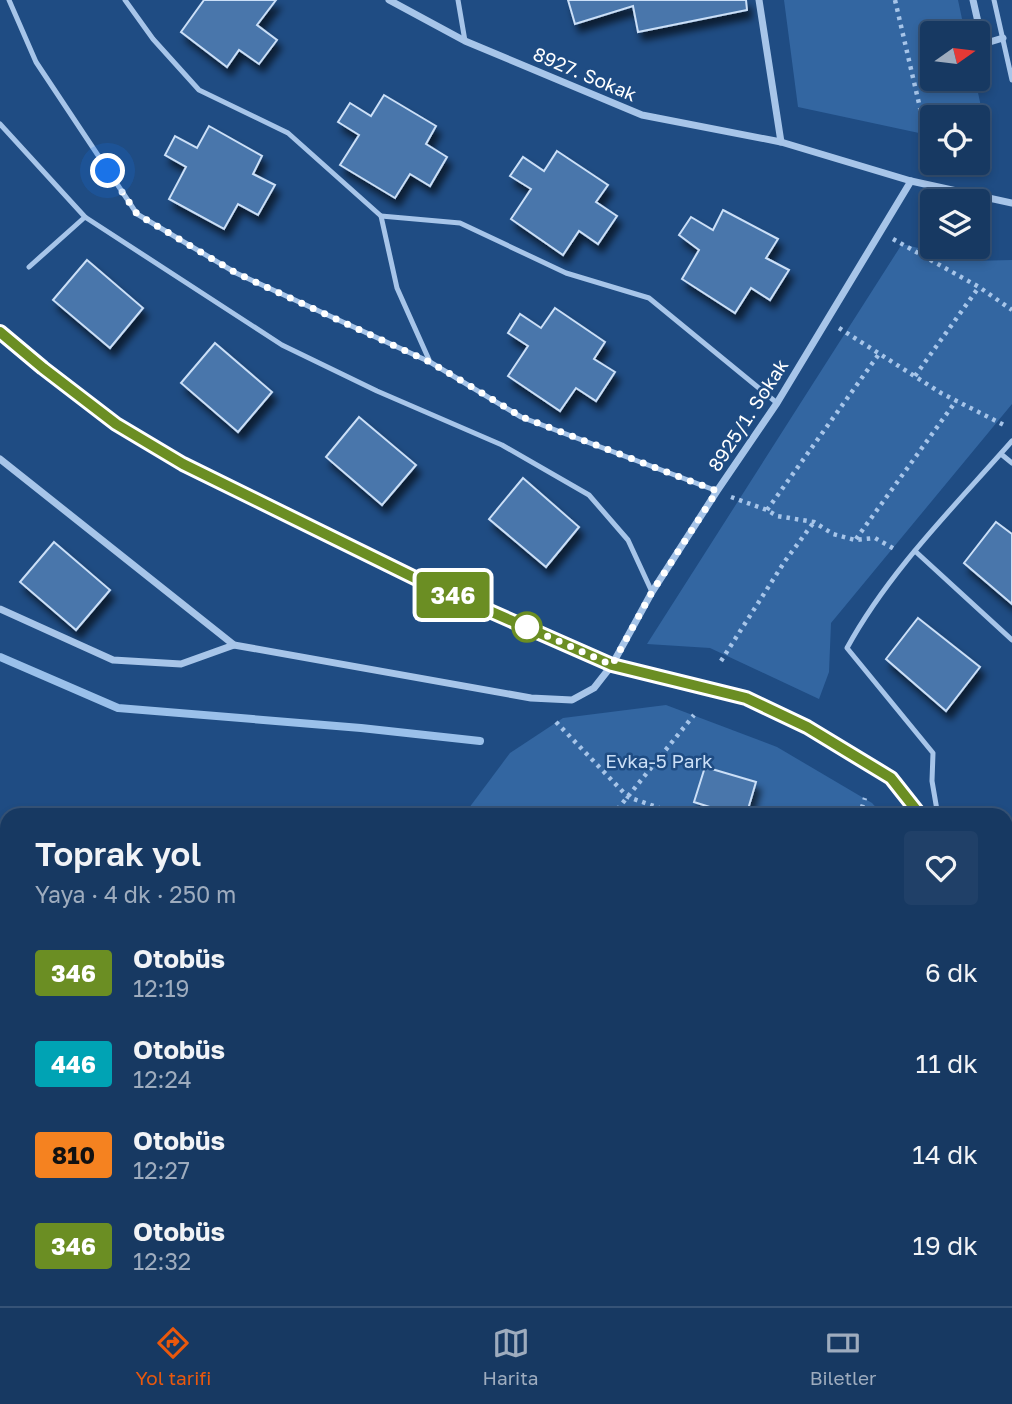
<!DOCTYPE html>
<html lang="tr">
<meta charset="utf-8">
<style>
:root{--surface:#173962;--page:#204068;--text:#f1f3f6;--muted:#9eacbe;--line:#365377;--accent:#ea580c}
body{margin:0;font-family:"Golos Text",sans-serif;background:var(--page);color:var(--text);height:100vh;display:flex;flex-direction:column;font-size:26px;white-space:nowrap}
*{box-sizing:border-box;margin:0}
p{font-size:23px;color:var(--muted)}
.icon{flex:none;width:38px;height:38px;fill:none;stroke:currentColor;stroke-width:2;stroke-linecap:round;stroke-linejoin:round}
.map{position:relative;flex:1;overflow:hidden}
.details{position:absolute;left:0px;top:808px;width:1013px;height:499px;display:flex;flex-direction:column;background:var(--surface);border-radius:21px 21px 0 0;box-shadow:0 4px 10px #0003,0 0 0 2px var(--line)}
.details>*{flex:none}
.badge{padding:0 14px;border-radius:5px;font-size:24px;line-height:46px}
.needle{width:46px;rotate:76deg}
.tools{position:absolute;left:920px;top:21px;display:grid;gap:14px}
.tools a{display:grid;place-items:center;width:70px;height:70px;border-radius:7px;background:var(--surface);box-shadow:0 4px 10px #0003,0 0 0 2px var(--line);font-size:35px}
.you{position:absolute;width:35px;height:35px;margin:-18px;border:5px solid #fff;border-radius:50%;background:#1a73e8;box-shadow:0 0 0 10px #1a73e833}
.map>.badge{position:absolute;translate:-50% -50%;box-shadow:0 0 0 4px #fff}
.round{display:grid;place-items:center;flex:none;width:74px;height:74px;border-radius:7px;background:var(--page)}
.head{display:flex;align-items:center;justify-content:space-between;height:119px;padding:0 35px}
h1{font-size:33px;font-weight:600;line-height:52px}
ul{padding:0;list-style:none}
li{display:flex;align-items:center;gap:21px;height:91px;padding:0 35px}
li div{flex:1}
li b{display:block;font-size:26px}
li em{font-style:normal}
li .badge{min-width:77px;font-weight:700;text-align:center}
.menu{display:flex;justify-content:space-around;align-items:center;height:98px;border-top:2px solid var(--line);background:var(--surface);font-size:19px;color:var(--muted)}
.menu a{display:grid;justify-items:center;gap:4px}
.menu .active{color:var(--accent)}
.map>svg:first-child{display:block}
</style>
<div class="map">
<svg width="1012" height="1306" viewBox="0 0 1012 1306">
<defs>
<filter id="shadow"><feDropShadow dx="4.5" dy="8" stdDeviation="3.5" flood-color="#0009"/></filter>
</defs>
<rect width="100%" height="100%" fill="#1f4c83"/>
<g fill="#3366a1">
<path d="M784,0H958L965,33H933V79H975L990,148L978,145V117H933V136L798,107Z"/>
<path d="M902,244L971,261L1012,260V404L831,623L829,672L819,699L710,648L647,644Z"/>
<path d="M666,705L777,747L872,803L883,815L463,816L510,753L563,718Z"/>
<path d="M7,973V1197L0,1191V985Z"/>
<path d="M373,1300H733L747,1306H413Z"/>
<path d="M954,1300H981L999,1306H965Z"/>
</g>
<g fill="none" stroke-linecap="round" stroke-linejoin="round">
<path stroke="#9ac0ea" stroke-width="8" d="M0,657L118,708L361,728L480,741"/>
</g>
<g fill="#4876ab" stroke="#cbdff7" stroke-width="2" filter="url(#shadow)">
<path d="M204,0H276L257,25L277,40L259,64L239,50L227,67L181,32Z"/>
<path d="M568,0H746L747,10L638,32L633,6L575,24Z"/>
<path d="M384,95L436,126L426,144L447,157L430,186L410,174L395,198L340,165L359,135L338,122L350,103L371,116Z"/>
<path d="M209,126L262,156L253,174L275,185L258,215L238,204L224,229L169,199L186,167L165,155L175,136L197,148Z"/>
<path d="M557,151L608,185L596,202L617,216L598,244L579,231L563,255L511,219L531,189L510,176L523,157L544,171Z"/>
<path d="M723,210L778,239L766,258L789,270L770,300L751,288L735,313L682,279L699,250L679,235L691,217L713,230Z"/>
<path d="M87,260L143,308L110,348L53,300Z"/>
<path d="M555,308L605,342L594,359L615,372L596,401L576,388L560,411L508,376L528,346L508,333L520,314L541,328Z"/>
<path d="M215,343L272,392L238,432L181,383Z"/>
<path d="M359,417L416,465L382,505L326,457Z"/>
<path d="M523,478L579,527L546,567L489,519Z"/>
<path d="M996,522L1012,534V604L964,563Z"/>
<path d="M54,542L110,590L76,630L20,582Z"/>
<path d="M918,618L980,667L946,711L886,659Z"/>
<path d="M705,767L756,782L746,816H738L694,802Z"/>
</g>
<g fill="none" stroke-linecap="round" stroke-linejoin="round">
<g stroke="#a7c5e9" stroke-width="4.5" stroke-dasharray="3.5 5" stroke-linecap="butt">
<path d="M895,0L930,151"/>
<path d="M893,239L979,287L1012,310"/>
<path d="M839,328L941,393L1004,425"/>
<path d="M915,376L979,287"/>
<path d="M731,497L767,510L777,516L814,522L833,534L855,540L875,538L896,550"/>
<path d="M767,510L879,354"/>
<path d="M856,539L956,401"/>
<path d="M721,661L785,561L814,522"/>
<path d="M556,722L628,797L682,816"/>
<path d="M612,816L694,715"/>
<path d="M660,816L662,808"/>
<path d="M859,816L865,798"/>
</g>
<g stroke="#a7c5e9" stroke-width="5">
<path d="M9,0L36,62L137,214L236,273L430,362"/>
<path d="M125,0L153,39L199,90L288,133L381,216L397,288L430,362L521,417L717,491"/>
<path d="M458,0L465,41"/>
<path d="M994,0L1012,80"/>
<path d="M0,124L85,217"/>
<path d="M381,216L460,223L566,273L649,298L777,403"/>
<path d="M29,267L85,217L282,345L377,391L502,445L589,495L628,540L652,592"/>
<path d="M1001,454L1012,463"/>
<path d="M915,551L1012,640"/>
<path d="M938,816L932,781L933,753L847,648C889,571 954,507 1012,441"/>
<path d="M1006,926L1012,902"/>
</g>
<g stroke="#a7c5e9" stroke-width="7">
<path d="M389,0L465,41L642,115L781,142L911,181L1012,203"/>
<path d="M759,0L781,142"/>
<path d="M973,0L983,44L1003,38"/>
<path d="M0,332L42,368L116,424L183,464L417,579L612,665L746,698L807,727L891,778L921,816"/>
<path d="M0,459L234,645L531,698L572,700L594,688L612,665L652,592L717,491L777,403L911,181"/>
<path d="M0,609L113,660L181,664L234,645"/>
<path d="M939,1306L940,1300"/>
</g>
<g stroke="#a7c5e9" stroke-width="12">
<path d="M0,844L7,848"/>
<path d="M0,895L7,899"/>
<path d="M0,919L7,917"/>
<path d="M1006,1285L1012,1287"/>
<path d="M904,1300L920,1306"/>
</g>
</g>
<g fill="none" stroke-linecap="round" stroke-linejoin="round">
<g stroke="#fff" stroke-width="16">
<path id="line" d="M0,332L43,368L116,424L183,464L417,579L612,665L746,698L807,727L891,778L921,816"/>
</g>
<use href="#line" stroke="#6b8e23" stroke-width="10"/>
<path stroke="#fff" stroke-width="7" stroke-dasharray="0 12.6" d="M108,171L137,214L236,273L430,362L522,417L717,491L652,592L612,665L527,627"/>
</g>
<circle fill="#fff" stroke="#6b8e23" stroke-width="3.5" cx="527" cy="627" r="14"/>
<g text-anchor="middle" stroke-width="5" stroke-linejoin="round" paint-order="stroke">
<g font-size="19" fill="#fff" stroke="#1f4c83">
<text transform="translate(585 74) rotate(23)" y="7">8927. Sokak</text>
<text transform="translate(748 415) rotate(-57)" y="7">8925/1. Sokak</text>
</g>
<g font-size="19" fill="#cbdff7" stroke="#1f4c83">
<text x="659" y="768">Evka-5 Park</text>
</g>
</g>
</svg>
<div class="tools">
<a><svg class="needle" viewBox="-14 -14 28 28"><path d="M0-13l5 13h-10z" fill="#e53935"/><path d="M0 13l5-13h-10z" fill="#9eacbe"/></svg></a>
<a><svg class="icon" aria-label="locate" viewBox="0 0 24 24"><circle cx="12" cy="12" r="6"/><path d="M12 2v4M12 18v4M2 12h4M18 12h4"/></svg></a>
<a><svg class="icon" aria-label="layers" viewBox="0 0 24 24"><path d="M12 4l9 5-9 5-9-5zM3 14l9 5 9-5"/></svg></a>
</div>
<div class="you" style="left:108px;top:171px"></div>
<b class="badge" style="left:453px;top:595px;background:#6b8e23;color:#fff">346</b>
<section class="details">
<div class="head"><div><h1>Toprak yol</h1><p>Yaya · 4 dk · 250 m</p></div><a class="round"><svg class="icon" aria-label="heart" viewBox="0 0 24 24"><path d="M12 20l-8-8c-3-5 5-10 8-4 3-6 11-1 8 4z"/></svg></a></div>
<ul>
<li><span class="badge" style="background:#6b8e23;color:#fff">346</span><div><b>Otobüs</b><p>12:19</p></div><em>6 dk</em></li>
<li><span class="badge" style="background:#00a3b4;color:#fff">446</span><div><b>Otobüs</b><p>12:24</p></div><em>11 dk</em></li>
<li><span class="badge" style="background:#f58220;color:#111">810</span><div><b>Otobüs</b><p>12:27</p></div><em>14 dk</em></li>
<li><span class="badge" style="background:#6b8e23;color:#fff">346</span><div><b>Otobüs</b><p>12:32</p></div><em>19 dk</em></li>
</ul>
</section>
</div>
<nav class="menu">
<a class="active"><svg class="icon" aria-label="directions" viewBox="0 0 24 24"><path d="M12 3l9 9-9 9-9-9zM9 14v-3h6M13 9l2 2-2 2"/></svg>Yol tarifi</a>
<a><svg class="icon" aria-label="map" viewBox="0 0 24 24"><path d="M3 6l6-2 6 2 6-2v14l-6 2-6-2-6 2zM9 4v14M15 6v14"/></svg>Harita</a>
<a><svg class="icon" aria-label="tickets" viewBox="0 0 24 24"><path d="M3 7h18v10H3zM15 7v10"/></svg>Biletler</a>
</nav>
